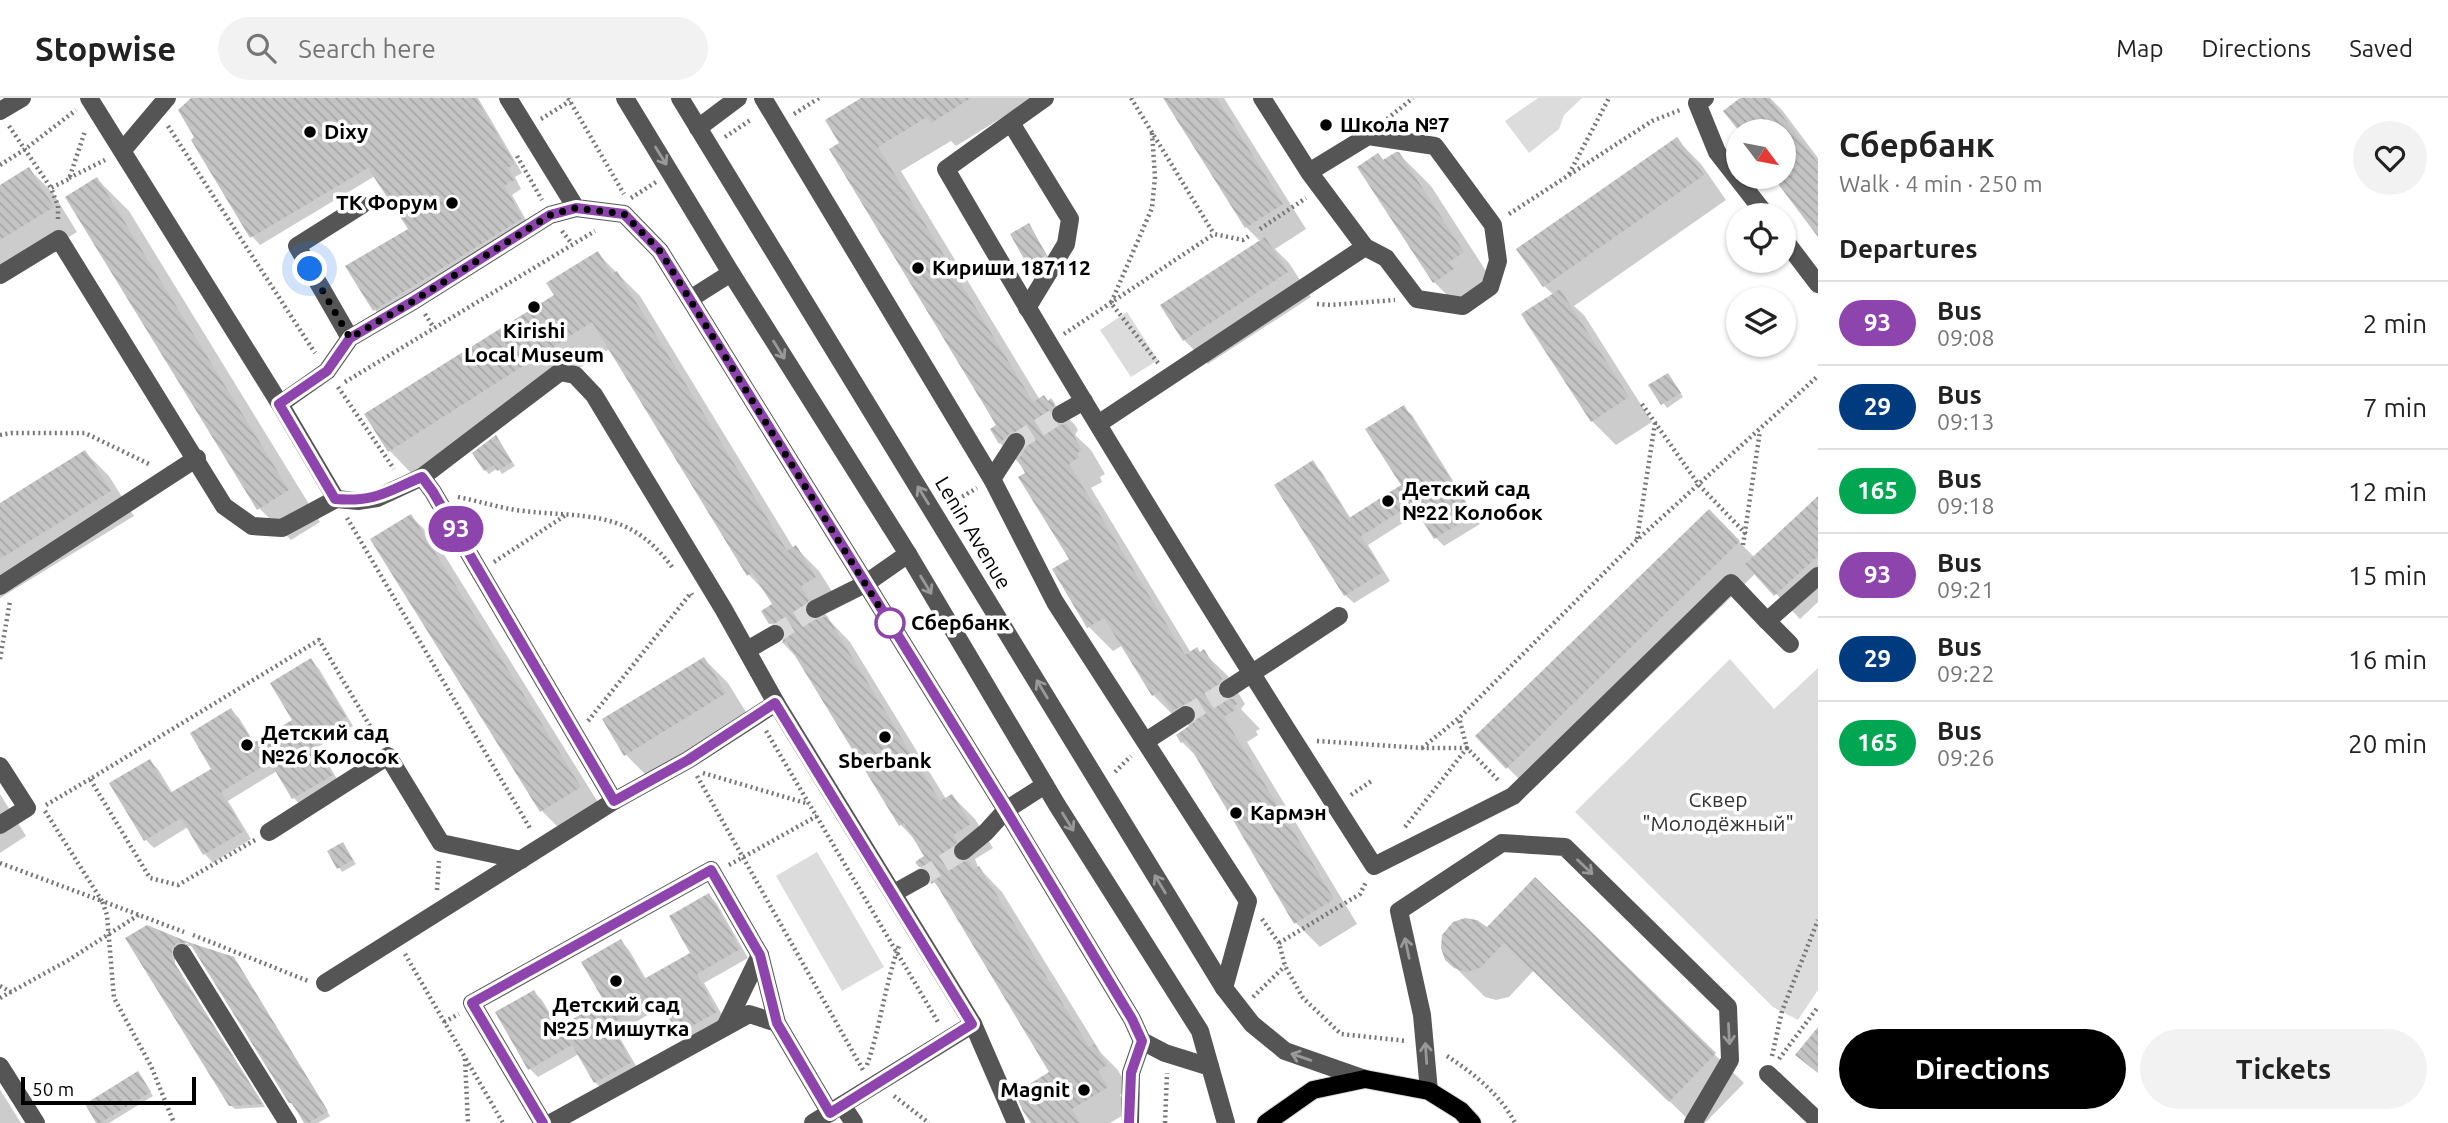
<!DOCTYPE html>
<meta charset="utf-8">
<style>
:root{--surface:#fff;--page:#f2f2f2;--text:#222;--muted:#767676;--line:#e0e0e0;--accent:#000}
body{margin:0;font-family:Ubuntu,sans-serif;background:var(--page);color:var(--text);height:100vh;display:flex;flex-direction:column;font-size:26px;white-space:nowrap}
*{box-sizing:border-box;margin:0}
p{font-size:23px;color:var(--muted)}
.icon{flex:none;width:38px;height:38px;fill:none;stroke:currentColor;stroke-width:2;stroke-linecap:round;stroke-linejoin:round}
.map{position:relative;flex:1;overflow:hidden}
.details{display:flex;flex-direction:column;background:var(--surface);width:630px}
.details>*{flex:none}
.badge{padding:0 14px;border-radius:23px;font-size:24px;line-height:46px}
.needle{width:46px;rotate:122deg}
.buttons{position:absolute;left:1726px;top:21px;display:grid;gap:14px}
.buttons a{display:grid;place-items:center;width:70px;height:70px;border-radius:50%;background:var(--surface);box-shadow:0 2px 5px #0004;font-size:35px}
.scale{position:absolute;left:21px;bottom:18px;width:175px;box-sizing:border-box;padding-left:7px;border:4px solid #000;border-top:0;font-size:19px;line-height:24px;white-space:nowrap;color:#000;-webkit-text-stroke:5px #fff;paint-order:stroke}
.you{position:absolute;width:35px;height:35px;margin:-18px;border:5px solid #fff;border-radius:50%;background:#1a73e8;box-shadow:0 0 0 10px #1a73e833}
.map>.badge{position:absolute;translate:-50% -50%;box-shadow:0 0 0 4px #fff}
h2{padding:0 21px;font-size:26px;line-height:63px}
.round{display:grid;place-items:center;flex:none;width:74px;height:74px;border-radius:37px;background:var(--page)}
.headline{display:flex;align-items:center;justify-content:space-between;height:119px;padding:0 21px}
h1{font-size:33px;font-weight:700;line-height:52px}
.primary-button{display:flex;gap:14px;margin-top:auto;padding:14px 21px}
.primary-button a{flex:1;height:80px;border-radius:42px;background:var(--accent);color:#fff;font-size:28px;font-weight:700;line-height:80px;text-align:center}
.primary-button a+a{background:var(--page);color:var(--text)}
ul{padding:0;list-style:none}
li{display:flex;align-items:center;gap:21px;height:84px;padding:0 21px;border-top:2px solid var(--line)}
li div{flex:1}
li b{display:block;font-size:26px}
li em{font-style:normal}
li .badge{min-width:77px;font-weight:700;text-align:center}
header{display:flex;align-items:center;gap:42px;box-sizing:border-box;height:98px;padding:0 35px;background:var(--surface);border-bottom:2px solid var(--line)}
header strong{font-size:33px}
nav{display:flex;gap:38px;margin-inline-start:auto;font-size:24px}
.search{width:490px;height:63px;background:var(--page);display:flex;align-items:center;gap:18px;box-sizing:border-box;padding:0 24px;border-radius:38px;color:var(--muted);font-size:26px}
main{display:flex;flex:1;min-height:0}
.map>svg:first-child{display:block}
</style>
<header>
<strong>Stopwise</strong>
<div class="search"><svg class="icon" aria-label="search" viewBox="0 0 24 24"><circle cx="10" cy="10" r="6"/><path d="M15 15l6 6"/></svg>Search here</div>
<nav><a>Map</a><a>Directions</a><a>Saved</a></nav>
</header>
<main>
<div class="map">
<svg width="1818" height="1025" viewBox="0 0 1818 1025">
<defs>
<pattern id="building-back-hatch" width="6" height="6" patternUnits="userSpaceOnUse" patternTransform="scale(1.75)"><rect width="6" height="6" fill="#c4c4c4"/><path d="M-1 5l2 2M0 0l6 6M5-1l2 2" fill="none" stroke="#a7a7a7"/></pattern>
</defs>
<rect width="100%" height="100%" fill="#fff"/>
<g fill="#dcdcdc">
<path d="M1538,0H1582L1564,17L1559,31L1529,55L1505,23Z"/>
<path d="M1127,214L1158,262L1131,279L1100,232Z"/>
<path d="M1730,561L1774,611L1818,570V892L1798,922L1773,909L1575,714Z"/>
<path d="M817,754L884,869L842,893L776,778Z"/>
</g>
<g fill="#0003">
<path d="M194,0H478L522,75L515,79L521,91L512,97L530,129L383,220L375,212L410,132L375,78L260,147L252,138L196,40Z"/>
<path d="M864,0H1034L956,48L951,43L901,73L1040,302L1051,303L1075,327L1078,332L1075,337L1091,352L1105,376L1100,379L1102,384L1091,390L1191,555L1203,554L1228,578L1245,606L1241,611L1260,631L1256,633L1258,637L1247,644L1357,826L1320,849L1296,825L1198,660L1182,644L1190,629L1180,619L1177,621L1153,597L1123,547L1113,553L1089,529L1054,472L1071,462L1028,375L1000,345L992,332L998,328L841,46Z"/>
<path d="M1165,0H1224L1306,131L1275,151L1289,165L1311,199L1208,266L1184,242L1261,144L1246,129Z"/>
<path d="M1743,0H1770L1782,12L1818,60V136L1775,79H1783V33H1741L1726,13Z"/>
<path d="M1677,42L1701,66L1726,102L1574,208L1584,217L1652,324L1616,347L1592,323L1554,197L1544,188Z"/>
<path d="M1399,56L1431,88L1495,187L1480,197L1484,204L1466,216L1434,184L1378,57L1385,63Z"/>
<path d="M29,71L53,95L77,134L0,181V89Z"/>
<path d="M97,81L129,113L320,424L291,442L259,410Z"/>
<path d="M1028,127L1049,160L1033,171L1012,136Z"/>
<path d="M598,156L640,198L794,451L796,450L819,473L838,503L823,512L829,522L850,544L946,701L952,698L975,721L993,750L975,761L978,769L1002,794L1101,955L1117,971L1130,991L1120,997L1130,1013L1110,1025H1033L1051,975L946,798L920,768L927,759L918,745L901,727L800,563L783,545L786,540L771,525L774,507L768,497L748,476L611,250L412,376L389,352Z"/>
<path d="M1671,280L1683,299L1667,310L1651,288Z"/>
<path d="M1403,309L1412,317L1480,426L1444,448L1436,440L1420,414L1368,447L1390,483L1354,505L1345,497L1312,365L1321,373L1351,421L1403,388Z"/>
<path d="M499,343L515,368L502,376L498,370L489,376L485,372Z"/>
<path d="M85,354L109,378L134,418L0,500V407Z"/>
<path d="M1818,401V504L1800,521L1756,475L1531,693L1507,669L1709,413L1754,459Z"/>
<path d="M411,418L435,442L604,714L566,737L542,713L373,442Z"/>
<path d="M704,561L728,585L749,619L650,681L625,656Z"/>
<path d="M311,563L319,571L353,628L318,649L340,686L302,709L294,700L277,673L228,703L251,741L213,765L205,756L188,729L154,750L145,741L149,663L158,671L173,696L214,671L231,612L239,620L255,646L294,622Z"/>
<path d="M0,696L26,738L0,755Z"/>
<path d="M343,746L356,766L342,774L329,754Z"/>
<path d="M1535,782L1744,985L1705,1025H1692L1534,872L1509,899L1496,902L1485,899L1447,861L1487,831Z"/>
<path d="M709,797L717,806L748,860L704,885L725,922L688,943L680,935L663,908L617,935L639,973L604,993L595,984L579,956L538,979L530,971L534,894L542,902L559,931L606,904L621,843L629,852L646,881L692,855Z"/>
<path d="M147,828L187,846L233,860L237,865L330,1018L318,1025H306L290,1004L192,848H181L175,854V866L265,1009L235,1011L230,1007Z"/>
<path d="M141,979L153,998L109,1025H99Z"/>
<path d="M0,992L1,993L21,1025H0Z"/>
</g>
<g fill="url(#building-back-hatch)">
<path d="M191,0H476L515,66L508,70L514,82L504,88L523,120L373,213L345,168L408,131L368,70L250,140L191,42L194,39L178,12Z"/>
<path d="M861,0H971L931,25L927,19L878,49L1033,304L1044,297L1048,303L1051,300L1055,306L1050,315L1052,322L1060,327L1067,326L1082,352L1077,355L1079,359L1069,366L1185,557L1197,549L1200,554L1204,551L1222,581L1218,587V597L1224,601H1234L1237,606L1233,609L1235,612L1224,619L1334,801L1294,826L1186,642L1181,645L1176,637L1196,623V611L1192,607L1185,606L1172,613L1160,593L1152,598L1104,520L1087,530L1052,471L1069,461L1018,379L1025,375L1018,362L1026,350V338L1022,334H1011L999,346L990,331L996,327L829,51L839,45L825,22Z"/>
<path d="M1163,0H1217L1283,106L1245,130Z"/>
<path d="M1740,0H1769L1818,65V139L1773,79H1783V33H1739L1723,13Z"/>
<path d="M1677,39L1704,77L1543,189L1516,151Z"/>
<path d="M1396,54H1399L1464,154L1449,164L1454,171L1433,185L1357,69L1378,55L1383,62Z"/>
<path d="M29,69L54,109L0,142V87Z"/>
<path d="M97,79L289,392L257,412L65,99Z"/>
<path d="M1029,125L1046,156L1028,168L1010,136Z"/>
<path d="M1265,139L1288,174L1183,243L1160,207Z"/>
<path d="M598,153L612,176L617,173L787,453L796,447L816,479L801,488L809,502L804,510L805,517L815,522L827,518L940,703L952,696L971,726L953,737L957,744L952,750L954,760L960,764L968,763L974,771L979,768L1089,949L1094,946L1107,967L1098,973L1108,989L1072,1011L1080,1025H1031L1023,1013L1015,995L1049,974L935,784L931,786V774L926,770L919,769L915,764L924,758L904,725L899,728L786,543L781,546L786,537L784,530L776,525L769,526L761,513L772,506L752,474L747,478L592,224L388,354L364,316L554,197L546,185Z"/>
<path d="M1560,191L1629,299L1591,324L1521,216Z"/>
<path d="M1668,275L1681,295L1661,307L1648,287Z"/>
<path d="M1404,307L1473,417L1434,441L1412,406L1361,438L1383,474L1344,498L1274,387L1313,362L1349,420L1401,387L1365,331Z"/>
<path d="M496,337L512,364L497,373L494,367L484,373L472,355Z"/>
<path d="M85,352L111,393L0,461V405Z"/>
<path d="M1818,398V458L1774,498L1745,466Z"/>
<path d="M1709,411L1740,443L1506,671L1475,638Z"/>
<path d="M411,416L581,689L540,714L370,441Z"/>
<path d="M704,559L726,595L624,658L602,621Z"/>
<path d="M311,560L346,619L311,640L333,677L292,701L270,664L221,694L244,733L203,757L181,720L144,743L109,685L150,661L170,695L211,671L190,635L231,610L253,645L292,622L270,585Z"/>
<path d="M343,744L353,762L337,771L327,753Z"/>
<path d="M1535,779L1716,955L1669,1004L1504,845L1480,870L1466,874L1454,870L1445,862L1441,850L1442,837L1453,824L1465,820L1477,822L1487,829Z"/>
<path d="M709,795L740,851L697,876L717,914L678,936L657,899L610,926L632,964L594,985L572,947L528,972L495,914L534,892L557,930L604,903L581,864L621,841L644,881L690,855L669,818Z"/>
<path d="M147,827L188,844L234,859L328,1013L309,1025H304L292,1005H289L192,849L187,845H177L172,850V861L263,1006L229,1008L125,840Z"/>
<path d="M1818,929V975L1795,957Z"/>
<path d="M138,973L151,994L100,1025H96L85,1006Z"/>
</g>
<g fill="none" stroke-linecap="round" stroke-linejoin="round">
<g stroke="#d9d9d9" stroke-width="18" stroke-dasharray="18 9" stroke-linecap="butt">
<path d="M1016,344L1061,316"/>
<path d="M775,536L815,511"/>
<path d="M1186,617L1228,591"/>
<path d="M921,780L963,753"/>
</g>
<g stroke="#dbdbdb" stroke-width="20">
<path id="major" d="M1266,1025L1313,992L1365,981L1429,993L1461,1013L1472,1025"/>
</g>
<g stroke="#777" stroke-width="4.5" stroke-dasharray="2 3.5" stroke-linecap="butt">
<path d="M568,0L624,96"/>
<path d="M1131,0L1214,136"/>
<path d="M794,16L819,0"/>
<path d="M541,21L570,3"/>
<path d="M1387,21L1413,0"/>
<path d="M9,28L51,90"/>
<path d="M168,28L315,255"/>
<path d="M1152,35L1155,79L1152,110L1111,205L1158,265"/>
<path d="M725,39L752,21"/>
<path d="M517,58L542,102"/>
<path d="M0,67L24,52L76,12"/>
<path d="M1569,76L1609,0"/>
<path d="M69,80L105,62"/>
<path d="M631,100L656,84"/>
<path d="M1509,116L1652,23L1680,12"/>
<path d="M58,121V108L51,90L69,81L85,33"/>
<path d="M1260,131L1306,100"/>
<path d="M562,133L572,146"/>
<path d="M1317,206L1330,207L1395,202"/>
<path d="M425,216L434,230"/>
<path d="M1064,236L1214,136L1243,142L1249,138"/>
<path d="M345,284L595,133"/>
<path d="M338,289L394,371"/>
<path d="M1642,306L1699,387L1747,437"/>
<path d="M0,337L11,335H85L151,367"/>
<path d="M458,399C478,403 497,409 516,412C582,421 627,408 672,469"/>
<path d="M948,407L977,390"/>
<path d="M347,420L531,732"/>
<path d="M1637,441L1655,325"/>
<path d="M1743,447L1760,333"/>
<path d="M494,464L566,417"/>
<path d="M0,561L10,503"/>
<path d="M588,623L691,495L692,497"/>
<path d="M766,633L938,924"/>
<path d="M1317,643L1422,650H1467L1500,684"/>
<path d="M1422,650L1459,620L1637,442L1818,278"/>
<path d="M1115,674L1131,658"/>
<path d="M703,675L809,706"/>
<path d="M697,678L863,972"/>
<path d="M1351,697L1373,682"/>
<path d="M46,707L90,681"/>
<path d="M45,713L102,803L184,834"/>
<path d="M1405,729L1467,650L1459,620"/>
<path d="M255,742L178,787L150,780L90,681L319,542L379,643"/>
<path d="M0,765L102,803L107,817L114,900L151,968L174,1025"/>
<path d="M729,767L817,718"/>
<path d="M437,792L439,763"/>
<path d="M1262,821L1279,845L1285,868L1303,900L1341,936L1407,943"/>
<path d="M193,837L308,883"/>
<path d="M1279,845L1360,796L1366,784"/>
<path d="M405,856L503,1025"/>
<path d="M0,888L11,894"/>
<path d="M1253,899L1285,868"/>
<path d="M0,900L67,863L140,816"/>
<path d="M444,924L459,916"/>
<path d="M1447,958C1473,975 1500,996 1515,1025"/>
<path d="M1772,958L1782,913L1818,822"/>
<path d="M465,961L468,1025"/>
<path d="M1779,961L1818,909"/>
<path d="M867,967C881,927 885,885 900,845"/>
<path d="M894,998L929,1025"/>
<path d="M1165,1025L1167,975"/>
</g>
<g stroke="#555" stroke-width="18">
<path d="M89,0L280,306L336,401"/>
<path d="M508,0L576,110L624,116L660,153L1006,712L1132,921L1142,943L1165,955L1210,969"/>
<path d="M625,0L731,175L908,456L1057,707L1200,933L1226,1025"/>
<path d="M680,0L1224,890L1252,926L1285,953L1365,981"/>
<path d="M763,0L992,381L1055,504L1248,803L1224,890"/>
<path d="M1045,0L946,71C1083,307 1227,539 1374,768L1513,698L1731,485L1767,523L1818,478"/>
<path d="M1262,0L1309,74L1368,38L1435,48L1493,127L1498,163L1490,189L1463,208L1417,201L1386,160L1365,149L1309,74"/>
<path d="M1705,0L1697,5L1717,54L1766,117"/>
<path d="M0,13L22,0"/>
<path d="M1011,25L1070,121L1066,146L1027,210"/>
<path d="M698,30L738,0"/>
<path d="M123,52L167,0"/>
<path d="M1783,140L1818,186"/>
<path d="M0,177L59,141L224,408L252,428L282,430L336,401L358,403L377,400L422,379L560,274L575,277L594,297L724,512L776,605L973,926L1016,1025"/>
<path d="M690,201L731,175"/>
<path d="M350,240L297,148L362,107"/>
<path d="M280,306L327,273L350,240L415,202L550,117L576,110"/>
<path d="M1061,316L1084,303"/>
<path d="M1098,326L1365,149"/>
<path d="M422,379L433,394L614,703"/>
<path d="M992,381L1016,344"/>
<path d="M0,488L197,360"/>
<path d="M815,511L865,486L908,456"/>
<path d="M1767,523L1790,546"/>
<path d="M747,552L775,536"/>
<path d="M1228,591L1339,518"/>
<path d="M1146,643L1186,617"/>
<path d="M0,668L27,710L0,727"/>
<path d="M269,734L388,658L441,745L521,762"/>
<path d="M963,753L986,734L1006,712L1045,687"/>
<path d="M894,795L921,780"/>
<path d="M182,855L288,1025"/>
<path d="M325,885L614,703L688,662L776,605"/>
<path d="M725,929L760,857"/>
<path d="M0,968L36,1025"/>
<path d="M1768,976L1818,1023"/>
<path d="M1429,993L1422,917L1399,813L1502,745L1565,749L1728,909L1730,962L1693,1025"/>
<path d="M842,1007L854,1025"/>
<path d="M543,1025L472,905L711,772L760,857L777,925L830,1015"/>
<path d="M551,1025L749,916L777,925"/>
<path d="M813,1025L973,926"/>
<path d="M1130,1025L1131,975L1142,943"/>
</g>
<use href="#major" stroke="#000" stroke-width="18"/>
</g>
<defs><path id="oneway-shaft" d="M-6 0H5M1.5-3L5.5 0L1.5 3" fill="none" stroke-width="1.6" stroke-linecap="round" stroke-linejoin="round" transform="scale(1.75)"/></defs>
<g stroke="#999">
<use href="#oneway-shaft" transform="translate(661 58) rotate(58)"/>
<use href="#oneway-shaft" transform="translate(779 252) rotate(58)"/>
<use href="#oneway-shaft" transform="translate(923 397) rotate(-122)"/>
<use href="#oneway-shaft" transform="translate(926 487) rotate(59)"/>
<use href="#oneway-shaft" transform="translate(1042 591) rotate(-121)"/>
<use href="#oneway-shaft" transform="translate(1068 724) rotate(58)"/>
<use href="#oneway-shaft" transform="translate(1585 769) rotate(44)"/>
<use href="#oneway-shaft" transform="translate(1160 786) rotate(-121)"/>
<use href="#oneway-shaft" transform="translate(1407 850) rotate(-102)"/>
<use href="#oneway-shaft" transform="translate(1729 936) rotate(87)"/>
<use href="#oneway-shaft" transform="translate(1426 955) rotate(-94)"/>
<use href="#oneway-shaft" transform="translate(1301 959) rotate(-161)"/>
</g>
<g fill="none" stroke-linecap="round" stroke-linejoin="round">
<g stroke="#fff" stroke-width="16">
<path id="line" d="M543,1025L472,905L711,772L760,857L777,925L830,1015L972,926L775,605L688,662L614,703L433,394L422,379C385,394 377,404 335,401L279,306L327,273L350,240L415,202L550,117L576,110L624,116L660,153L1006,712L1132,921L1142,943L1131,975L1129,1025"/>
</g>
<use href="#line" stroke="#8e44ad" stroke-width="10"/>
<path stroke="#000" stroke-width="7" stroke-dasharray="0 12.6" d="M310,171L350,240L415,202L550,117L576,110L624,116L660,153L893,531L890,525"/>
</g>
<g fill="#000" stroke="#fff" stroke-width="2.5">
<circle cx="1326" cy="27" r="7"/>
<circle cx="310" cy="34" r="7"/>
<circle cx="452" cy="105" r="7"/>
<circle cx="918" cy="170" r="7"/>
<circle cx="534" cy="209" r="7"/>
<circle cx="1388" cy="403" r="7"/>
<circle cx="885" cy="639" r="7"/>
<circle cx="247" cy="647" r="7"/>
<circle cx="1236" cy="715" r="7"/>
<circle cx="616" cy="883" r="7"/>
<circle cx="1084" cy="992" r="7"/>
</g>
<circle fill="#fff" stroke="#8e44ad" stroke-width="3.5" cx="890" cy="525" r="14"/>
<g text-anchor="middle" stroke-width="7" stroke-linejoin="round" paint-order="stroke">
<g font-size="21" font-weight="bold" fill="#000" stroke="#fff" text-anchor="start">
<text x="1340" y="34">Школа №7</text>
<text x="324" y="41">Dixy</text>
<text x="438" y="112" text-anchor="end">ТК Форум</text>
<text x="932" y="177">Кириши 187112</text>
<text x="534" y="240" text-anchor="middle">Kirishi<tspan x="534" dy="24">Local Museum</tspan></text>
<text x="1402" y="398">Детский сад<tspan x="1402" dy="24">№22 Колобок</tspan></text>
<text x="261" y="642">Детский сад<tspan x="261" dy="24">№26 Колосок</tspan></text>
<text x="885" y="670" text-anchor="middle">Sberbank</text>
<text x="1250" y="722">Кармэн</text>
<text x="616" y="914" text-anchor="middle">Детский сад<tspan x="616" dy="24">№25 Мишутка</tspan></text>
<text x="1070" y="999" text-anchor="end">Magnit</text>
</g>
<g font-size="21" fill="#000" stroke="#fff">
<text transform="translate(973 435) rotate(59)" y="7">Lenin Avenue</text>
</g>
<g font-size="21" font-weight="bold" fill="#000" stroke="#fff" text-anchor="start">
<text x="911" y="532">Сбербанк</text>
</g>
<g font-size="21" fill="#333" stroke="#fff">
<text x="1718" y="709">Сквер<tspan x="1718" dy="24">"Молодёжный"</tspan></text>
</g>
</g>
</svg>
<div class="buttons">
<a><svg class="needle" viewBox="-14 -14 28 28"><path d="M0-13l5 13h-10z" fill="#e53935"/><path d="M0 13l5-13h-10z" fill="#767676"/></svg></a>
<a><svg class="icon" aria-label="locate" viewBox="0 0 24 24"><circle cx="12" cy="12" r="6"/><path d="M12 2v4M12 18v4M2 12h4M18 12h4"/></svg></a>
<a><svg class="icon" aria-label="layers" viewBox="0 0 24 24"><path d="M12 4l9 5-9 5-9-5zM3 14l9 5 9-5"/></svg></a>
</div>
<div class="scale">50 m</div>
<div class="you" style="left:310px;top:171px"></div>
<b class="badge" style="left:456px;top:431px;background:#8e44ad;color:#fff">93</b>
</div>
<section class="details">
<div class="headline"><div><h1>Сбербанк</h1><p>Walk · 4 min · 250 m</p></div><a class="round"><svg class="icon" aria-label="heart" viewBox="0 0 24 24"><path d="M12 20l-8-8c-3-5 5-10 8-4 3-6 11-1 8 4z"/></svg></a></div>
<h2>Departures</h2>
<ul>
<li><span class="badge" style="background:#8e44ad;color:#fff">93</span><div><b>Bus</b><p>09:08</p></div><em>2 min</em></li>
<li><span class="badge" style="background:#003b80;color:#fff">29</span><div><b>Bus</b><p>09:13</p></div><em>7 min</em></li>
<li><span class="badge" style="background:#00a651;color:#fff">165</span><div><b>Bus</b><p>09:18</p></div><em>12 min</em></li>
<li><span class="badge" style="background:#8e44ad;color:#fff">93</span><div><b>Bus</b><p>09:21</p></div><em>15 min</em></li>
<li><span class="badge" style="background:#003b80;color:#fff">29</span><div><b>Bus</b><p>09:22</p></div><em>16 min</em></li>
<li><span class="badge" style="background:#00a651;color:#fff">165</span><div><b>Bus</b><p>09:26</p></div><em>20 min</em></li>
</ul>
<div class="primary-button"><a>Directions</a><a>Tickets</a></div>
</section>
</main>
